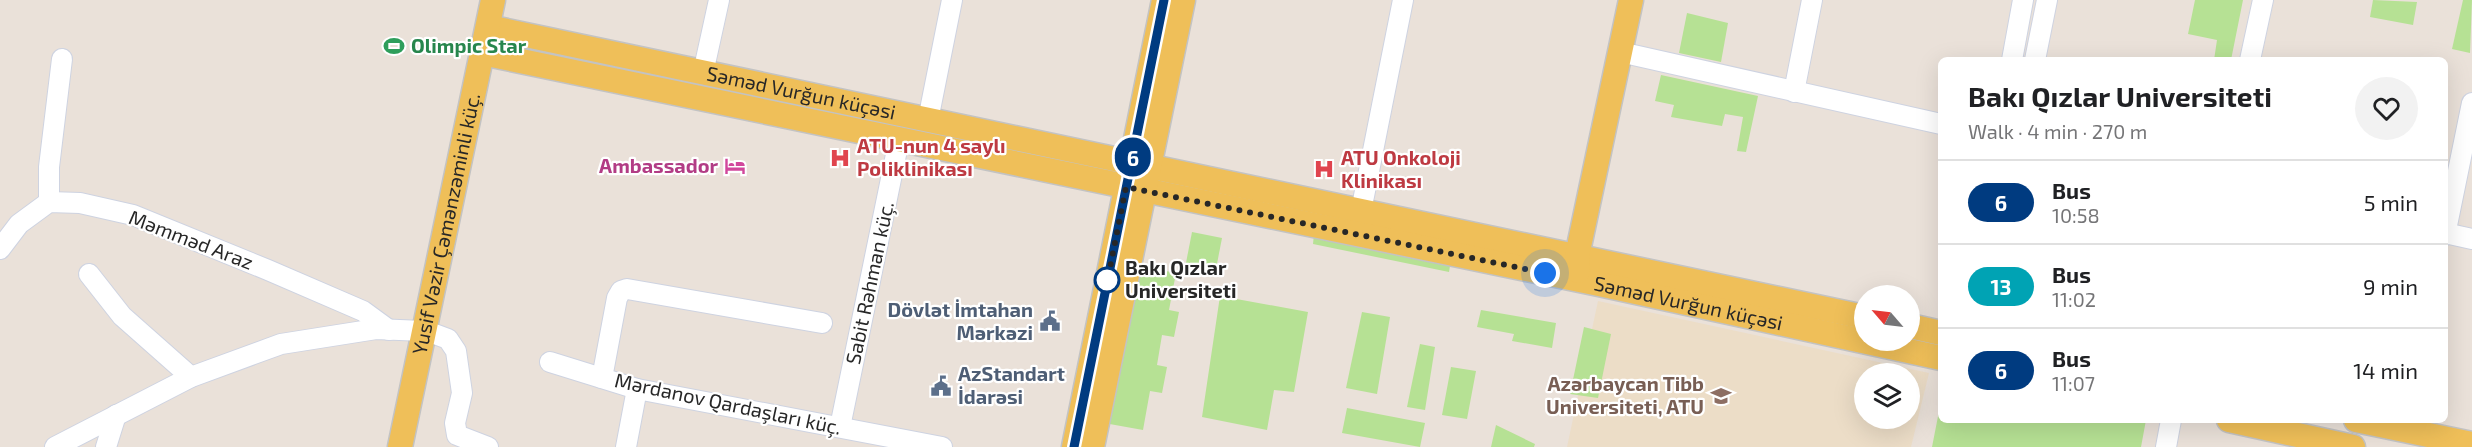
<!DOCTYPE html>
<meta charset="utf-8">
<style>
:root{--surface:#fff;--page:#f2f2f2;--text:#202124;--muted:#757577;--line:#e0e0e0}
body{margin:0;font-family:"Exo 2",sans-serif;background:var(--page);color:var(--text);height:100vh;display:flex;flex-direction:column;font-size:22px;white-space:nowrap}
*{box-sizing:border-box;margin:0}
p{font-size:20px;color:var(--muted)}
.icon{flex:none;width:33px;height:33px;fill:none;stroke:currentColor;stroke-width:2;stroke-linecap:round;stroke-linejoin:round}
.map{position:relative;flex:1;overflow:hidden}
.details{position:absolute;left:1938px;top:57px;width:510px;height:366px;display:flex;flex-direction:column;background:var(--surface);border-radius:9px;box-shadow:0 6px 24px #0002}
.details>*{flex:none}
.badge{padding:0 12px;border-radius:20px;font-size:21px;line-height:39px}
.needle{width:39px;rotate:298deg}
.fabs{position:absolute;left:1854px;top:285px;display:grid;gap:12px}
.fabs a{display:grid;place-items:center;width:66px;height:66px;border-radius:50%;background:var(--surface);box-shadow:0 6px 24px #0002;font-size:30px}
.you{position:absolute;width:30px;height:30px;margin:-15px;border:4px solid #fff;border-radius:50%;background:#1a73e8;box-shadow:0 0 0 9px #1a73e833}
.map>.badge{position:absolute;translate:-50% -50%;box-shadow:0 0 0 3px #fff}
.round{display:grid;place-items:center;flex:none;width:63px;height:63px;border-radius:32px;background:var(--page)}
.overview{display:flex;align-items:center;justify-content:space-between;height:102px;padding:0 30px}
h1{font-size:28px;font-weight:700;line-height:45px}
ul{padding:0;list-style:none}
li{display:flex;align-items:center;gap:18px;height:84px;padding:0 30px;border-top:2px solid var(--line)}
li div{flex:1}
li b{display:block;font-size:22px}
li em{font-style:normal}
li .badge{min-width:66px;font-weight:700;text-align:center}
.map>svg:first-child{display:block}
</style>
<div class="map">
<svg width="2472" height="447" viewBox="0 0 2472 447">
<rect width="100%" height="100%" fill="#eae1d9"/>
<path fill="#ecddc7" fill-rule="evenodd" d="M1598,301L1929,373L1911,447H1567ZM1864,374H1910V418H1864Z"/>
<g fill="#b6e194">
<path d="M2195,0H2243L2231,60H2214L2217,40L2188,34Z"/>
<path d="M2373,0L2417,2L2413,25L2370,17Z"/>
<path d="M2463,0H2472L2470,53L2452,49Z"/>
<path d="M1687,13L1728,23L1721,62L1679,53Z"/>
<path d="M1661,75L1758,96L1746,152L1737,151L1743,117L1725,114L1722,126L1671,117L1674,105L1655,101Z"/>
<path d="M1192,232L1222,238L1215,274L1185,268Z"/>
<path d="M1314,234L1451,260L1449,272L1313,244Z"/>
<path d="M1136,265L1176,273L1169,310L1179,312L1174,337L1162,335L1157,365L1167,367L1162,393L1150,391L1143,430L1104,423Z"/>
<path d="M1220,296L1308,312L1294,392L1274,390L1267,430L1202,417Z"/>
<path d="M1481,310L1556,323L1552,348L1512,341L1514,334L1477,327Z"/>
<path d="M1362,312L1390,317L1377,394L1346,388Z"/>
<path d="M1584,327L1611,334L1598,398L1570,394Z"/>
<path d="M1420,344L1435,347L1425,410L1407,407Z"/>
<path d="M1451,367L1476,371L1467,419L1442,415Z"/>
<path d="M1941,401V420H2146L2141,447H1932Z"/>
<path d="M1347,408L1425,423L1420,447L1342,433Z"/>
<path d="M1496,425L1535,444L1534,447H1491Z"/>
</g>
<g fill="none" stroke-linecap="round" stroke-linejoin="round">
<g stroke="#ced3e1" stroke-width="22">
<g id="minor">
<path d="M1620,52L1941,124"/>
<path d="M2012,60L2023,0"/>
<path d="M2035,60L2047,0"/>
<path d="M2250,60L2263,0"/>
<path d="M703,73L719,0"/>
<path d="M1794,92L1812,0"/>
<path d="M928,120L952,0"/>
<path d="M49,202V167L62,59"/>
<path d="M1361,211L1403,0"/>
<path d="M2445,233L2472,239"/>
<path d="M2445,235L2472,103"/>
<path d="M0,249L19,224L49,202L80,203L133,215L268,270L363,311L389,330"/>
<path d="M89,274L122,316L191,377"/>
<path d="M424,330L448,339L456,351L462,393L455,423L457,435L488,447"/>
<path d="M550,362L637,389L942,447"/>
<path d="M602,378L617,298L621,291L627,289L822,323"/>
<path d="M840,427L899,140"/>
<path d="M55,447L191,377L281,344L376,329L423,331"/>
<path d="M106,447L116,415"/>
<path d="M626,447L637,389"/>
<path d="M2166,447L2171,420"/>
</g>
</g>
<g stroke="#c3c3c3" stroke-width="27">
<g id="major">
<path id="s1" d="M488,27L1864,317"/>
<path id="s2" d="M482,53L1599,284L1941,358"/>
<path d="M1578,271L1577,256L1631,0"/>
<path d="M1910,326L1941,333"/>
<path d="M2229,420L2353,447"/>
<path d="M2356,420L2472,444"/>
<path id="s3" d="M400,447L493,0"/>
<path d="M1074,447L1164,0"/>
<path d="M1092,447L1183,0"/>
</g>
</g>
<use href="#minor" stroke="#fff" stroke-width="20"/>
<use href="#major" stroke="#efbf59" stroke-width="24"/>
</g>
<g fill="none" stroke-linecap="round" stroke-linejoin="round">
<g stroke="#fff" stroke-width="14">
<path id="line" d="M1074,447L1164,0"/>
</g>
<use href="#line" stroke="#003b80" stroke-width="9"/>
<path stroke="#272727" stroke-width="6" stroke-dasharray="0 10.8" d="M1107,280L1106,288L1126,187L1545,273"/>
</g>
<defs>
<g id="stadium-bare" transform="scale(1.62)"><path d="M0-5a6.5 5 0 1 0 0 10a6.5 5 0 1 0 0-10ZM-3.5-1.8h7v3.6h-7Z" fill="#2e9e5b" stroke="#fff" stroke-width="2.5" paint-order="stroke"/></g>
<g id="hospital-bare" transform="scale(1.62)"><path d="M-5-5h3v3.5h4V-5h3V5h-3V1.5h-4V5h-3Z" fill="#e0444e" stroke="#fff" stroke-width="2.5" paint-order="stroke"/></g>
<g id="hotel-bare" transform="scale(1.62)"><path d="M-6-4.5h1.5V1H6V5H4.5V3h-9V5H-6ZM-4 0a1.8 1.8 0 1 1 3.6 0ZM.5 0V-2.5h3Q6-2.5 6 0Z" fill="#d1479c" stroke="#fff" stroke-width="2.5" paint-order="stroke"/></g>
<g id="civic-bare" transform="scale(1.62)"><path d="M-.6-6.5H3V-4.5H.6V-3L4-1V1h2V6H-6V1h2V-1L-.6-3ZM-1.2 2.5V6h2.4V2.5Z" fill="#5c6f8a" stroke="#fff" stroke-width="2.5" paint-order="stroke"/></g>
<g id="university-bare" transform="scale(1.62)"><path d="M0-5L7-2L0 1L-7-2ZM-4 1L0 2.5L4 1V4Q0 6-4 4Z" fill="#8d6e63" stroke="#fff" stroke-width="2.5" paint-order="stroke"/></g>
</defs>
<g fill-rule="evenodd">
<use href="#stadium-bare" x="394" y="46"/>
<use href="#hospital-bare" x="840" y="158"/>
<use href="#hotel-bare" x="735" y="166"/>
<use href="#hospital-bare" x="1324" y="169"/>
<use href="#civic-bare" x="1050" y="321"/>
<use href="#civic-bare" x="941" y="386"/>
<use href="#university-bare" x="1721" y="396"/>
</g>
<circle fill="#fff" stroke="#003b80" stroke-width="3" cx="1107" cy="280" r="12"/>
<g text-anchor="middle" stroke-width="4.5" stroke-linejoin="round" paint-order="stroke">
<g font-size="20" font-weight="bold" fill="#27864d" stroke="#fff" text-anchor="start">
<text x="411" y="53">Olimpic Star</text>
</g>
<g font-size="20" fill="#272727" stroke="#fff">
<text dy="7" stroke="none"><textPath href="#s1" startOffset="320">Səməd Vurğun küçəsi</textPath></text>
<text dy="7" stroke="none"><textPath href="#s3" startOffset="228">Yusif Vəzir Çəmənzəminli küç.</textPath></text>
<text transform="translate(191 240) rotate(21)" y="7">Məmməd Araz</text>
<text transform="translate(870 283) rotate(-78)" y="7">Sabit Rəhman küç.</text>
<text dy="7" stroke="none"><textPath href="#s2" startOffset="1232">Səməd Vurğun küçəsi</textPath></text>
<text transform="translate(728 404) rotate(12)" y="7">Mərdanov Qardaşları küç.</text>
</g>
<g font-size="20" font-weight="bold" fill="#be3a42" stroke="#fff" text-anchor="start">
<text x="857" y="153">ATU-nun 4 saylı<tspan x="857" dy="23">Poliklinikası</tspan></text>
<text x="1341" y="165">ATU Onkoloji<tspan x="1341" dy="23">Klinikası</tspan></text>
</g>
<g font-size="20" font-weight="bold" fill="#b23c85" stroke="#fff" text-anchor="end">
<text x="718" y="173">Ambassador</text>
</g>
<g font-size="20" font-weight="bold" fill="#272727" stroke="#fff" text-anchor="start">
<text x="1125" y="275">Bakı Qızlar<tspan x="1125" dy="23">Universiteti</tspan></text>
</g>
<g font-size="20" font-weight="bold" fill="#4e5e75" stroke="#fff" text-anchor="end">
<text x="1033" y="317">Dövlət İmtahan<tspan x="1033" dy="23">Mərkəzi</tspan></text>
<text x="958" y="381" text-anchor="start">AzStandart<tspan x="958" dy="23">İdarəsi</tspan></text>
</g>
<g font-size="20" font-weight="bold" fill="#785e54" stroke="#fff" text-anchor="end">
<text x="1704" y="391">Azərbaycan Tibb<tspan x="1704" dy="23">Universiteti, ATU</tspan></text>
</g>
</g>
</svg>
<div class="fabs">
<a><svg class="needle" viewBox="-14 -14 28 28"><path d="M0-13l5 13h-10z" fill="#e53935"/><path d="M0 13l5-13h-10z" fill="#757577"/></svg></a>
<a><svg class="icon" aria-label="layers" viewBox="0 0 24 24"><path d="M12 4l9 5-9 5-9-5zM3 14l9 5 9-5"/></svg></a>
</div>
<div class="you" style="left:1545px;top:273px"></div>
<b class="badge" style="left:1133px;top:157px;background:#003b80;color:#fff">6</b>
<section class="details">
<div class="overview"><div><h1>Bakı Qızlar Universiteti</h1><p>Walk · 4 min · 270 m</p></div><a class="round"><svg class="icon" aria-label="heart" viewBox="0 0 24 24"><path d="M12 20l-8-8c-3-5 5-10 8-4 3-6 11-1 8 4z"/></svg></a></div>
<ul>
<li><span class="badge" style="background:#003b80;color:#fff">6</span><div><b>Bus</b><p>10:58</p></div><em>5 min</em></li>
<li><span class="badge" style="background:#00a3b4;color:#fff">13</span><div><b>Bus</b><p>11:02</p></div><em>9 min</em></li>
<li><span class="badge" style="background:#003b80;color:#fff">6</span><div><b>Bus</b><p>11:07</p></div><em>14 min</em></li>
</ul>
</section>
</div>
